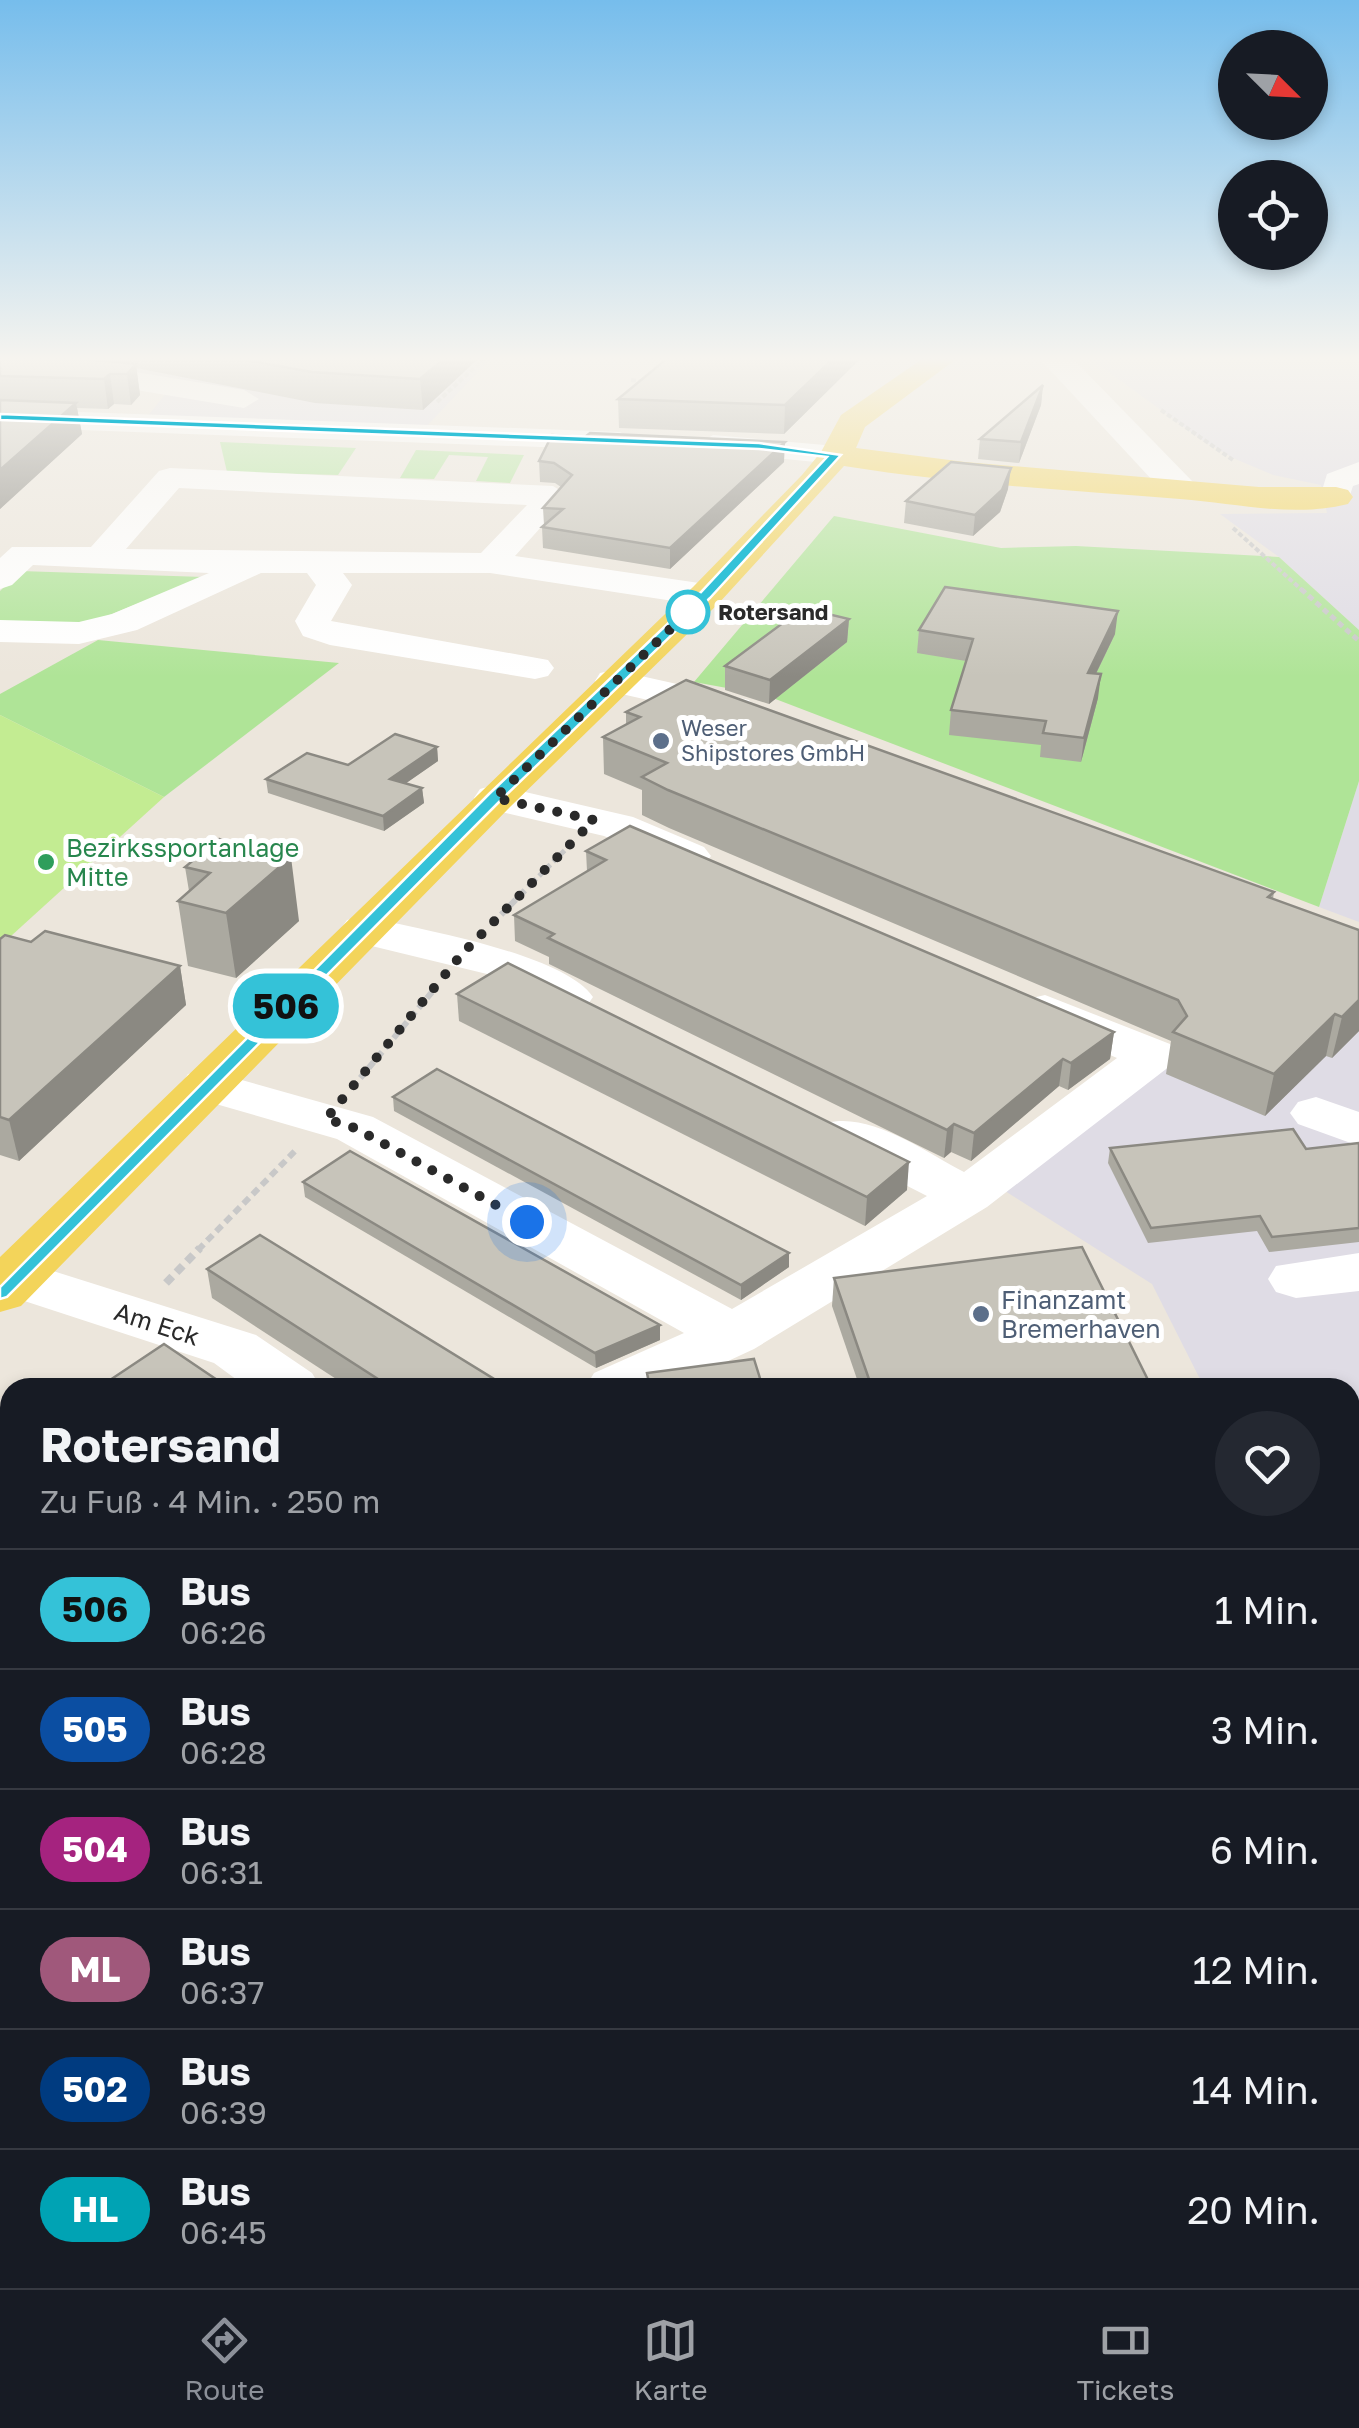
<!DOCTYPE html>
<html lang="de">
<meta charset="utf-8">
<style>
:root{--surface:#171b24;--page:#242831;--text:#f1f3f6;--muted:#9ea1a6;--line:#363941;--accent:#8c9099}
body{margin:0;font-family:"Golos Text",sans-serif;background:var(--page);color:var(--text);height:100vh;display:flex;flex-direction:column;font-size:38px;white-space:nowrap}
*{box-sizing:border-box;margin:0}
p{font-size:32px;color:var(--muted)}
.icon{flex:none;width:55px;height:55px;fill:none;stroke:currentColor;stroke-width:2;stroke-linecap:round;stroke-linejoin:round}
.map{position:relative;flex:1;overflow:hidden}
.drawer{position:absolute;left:0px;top:1378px;width:1360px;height:912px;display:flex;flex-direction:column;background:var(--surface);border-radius:30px 30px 0 0;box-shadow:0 5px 15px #0003}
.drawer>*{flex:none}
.badge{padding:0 20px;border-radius:32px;font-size:35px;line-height:65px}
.needle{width:65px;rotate:114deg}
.fabs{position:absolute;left:1218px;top:30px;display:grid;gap:20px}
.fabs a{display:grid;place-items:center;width:110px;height:110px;border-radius:50%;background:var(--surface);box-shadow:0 5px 15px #0003;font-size:50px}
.you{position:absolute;width:50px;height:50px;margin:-25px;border:8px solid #fff;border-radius:50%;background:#1a73e8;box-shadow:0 0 0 15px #1a73e833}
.map>.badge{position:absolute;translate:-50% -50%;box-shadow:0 0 0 5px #fff}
.round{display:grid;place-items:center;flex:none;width:105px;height:105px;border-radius:52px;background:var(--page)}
.head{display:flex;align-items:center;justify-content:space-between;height:170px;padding:0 40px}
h1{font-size:48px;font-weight:700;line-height:75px}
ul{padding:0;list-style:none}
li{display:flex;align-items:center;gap:30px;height:120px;padding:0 40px;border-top:2px solid var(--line)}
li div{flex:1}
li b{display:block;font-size:38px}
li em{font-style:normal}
li .badge{min-width:110px;font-weight:700;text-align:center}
.menu{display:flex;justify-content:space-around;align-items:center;height:140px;border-top:2px solid var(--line);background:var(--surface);font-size:28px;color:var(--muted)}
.menu a{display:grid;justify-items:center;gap:5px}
.menu .selected{color:var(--accent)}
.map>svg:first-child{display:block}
</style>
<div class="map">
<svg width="1359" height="2288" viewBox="0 0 1359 2288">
<rect width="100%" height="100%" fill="#ece6dc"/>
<g fill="#dfdce5">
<path d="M0,357H492L425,428L146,418L168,391Z"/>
<path d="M1088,357H1359V630L1279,557L1220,514L1327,513L1321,485L1273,475L1233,458L1202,440Z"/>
<path d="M1359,781V922L1319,907Z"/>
<path d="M1359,965V2288H0V2000L10,1999V2280H1350V1388L1204,1387L1152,1284L1005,1191L1163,1065Z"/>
</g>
<g fill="#afe497">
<path d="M220,442L356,448L338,475L227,472Z"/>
<path d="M416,450L524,455L510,483L476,481L488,457L449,455L434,479L400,478Z"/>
<path d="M834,516L1001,548L1076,546L1279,557L1359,630V781L1319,907L765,695L694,682Z"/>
<path d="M20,571L204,577L82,626L0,625V591Z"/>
<path d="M98,640L339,663L164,797L0,715V694Z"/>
<path d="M0,1515L10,1524V1921H0Z"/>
</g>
<path fill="#c3ec92" d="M0,715L164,797L0,946Z"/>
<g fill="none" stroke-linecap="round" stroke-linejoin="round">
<g stroke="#c8c8c8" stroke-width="4" stroke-dasharray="5 2.5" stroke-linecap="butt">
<path d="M631,380L648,382"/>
<path d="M437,402L486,357"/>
<path d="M1161,410L1233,460"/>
<path d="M1233,528L1303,591"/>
</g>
<g stroke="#c8c8c8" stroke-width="5" stroke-dasharray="6 4" stroke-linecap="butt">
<path d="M1301,589L1359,641"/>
<path d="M532,883L567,848"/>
</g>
<g stroke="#c8c8c8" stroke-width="6" stroke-dasharray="8 5" stroke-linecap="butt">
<path d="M492,924L534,881"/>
<path d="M352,1088L437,986"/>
<path d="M198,1250L297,1149"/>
</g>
<path stroke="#c8c8c8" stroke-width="8" stroke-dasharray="9 6" stroke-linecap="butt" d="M166,1283L200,1248"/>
<g fill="#fff" fill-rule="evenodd">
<path d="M1038,357H1069L1080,366L1193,482L1198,489L1193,496H1171L1153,481Z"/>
<path d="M0,358L136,372L244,390L259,399L244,408L136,390L0,376Z"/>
<path d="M0,409L620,432L635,441L620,450L0,427Z"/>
<path d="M713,435L836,446L852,455L836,464L702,451L698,444Z"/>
<path d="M1359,462V484L1353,486L1347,504H1325L1320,497L1327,474Z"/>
<path d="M170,468L553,486L569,496L515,556L706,584L719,587L724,595L719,603L706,606L490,573H343L352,585L331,621L548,660L554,668L548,676L535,679L330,645L303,636L295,621L316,585L307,573H261L137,630L79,644L0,642V620L79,622L112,614L209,573L33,565L12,585L0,589V558L12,547H91L159,471ZM179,488L527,505L481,553L126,549Z"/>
<path d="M614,670L749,700L755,708L749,716L735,720L600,689L595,681L600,673Z"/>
<path d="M495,785L633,817L704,847L711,856L704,865L689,869L674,865L604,836L480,807L474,798L480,789Z"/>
<path d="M363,916C417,929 563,953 593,997L586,1007L569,1011L552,1007L487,974L347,940L340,930L347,920Z"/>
<path d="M1045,995L1170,1044L1177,1055L1170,1066L987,1207L754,1349L670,1388H585L594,1373L684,1333L337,1139L188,1096L181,1085L188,1074L206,1070L373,1117L732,1309L927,1196L827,1145L819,1134L827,1123C871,1112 925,1152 964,1172L1117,1058L1028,1019L1021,1009L1028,999Z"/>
<path d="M1316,1097L1359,1112V1146L1298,1124L1290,1113L1298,1102Z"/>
<path d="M1359,1253V1291L1296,1298L1276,1292L1268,1279L1276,1266Z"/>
<path d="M15,1259L256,1335L312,1373L321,1388H248L214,1363L0,1293V1263Z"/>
<path d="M1359,1403V1447L1350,1448V1404Z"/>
<path d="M1359,1850V1916L1350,1917V1851Z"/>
<path d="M10,1915V1985L0,1986V1916Z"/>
</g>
<path fill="#f3d45a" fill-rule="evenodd" d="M925,357H959L865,427L856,448L965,462L1259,487H1336L1348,490L1353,497L1348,504C1293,518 1235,503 1180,499C1068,490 956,484 844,466L719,603L510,807L21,1306L0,1312V1257L693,587L802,475L821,452L841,415Z"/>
</g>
<g fill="#aba9a0">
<path d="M0,357H480L423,410L315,403L136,368L140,395L131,405L114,404L108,409L77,408L82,434L0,509Z"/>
<path d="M862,357L784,434L619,428L618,399Z"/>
<path d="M1043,385L1041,405L1019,463L978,459L980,439Z"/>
<path d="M539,461L784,462L670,569L543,548L542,527L544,525L543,508L561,487L555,483L540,482Z"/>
<path d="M1008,489L1000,512L973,536L904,523L906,501Z"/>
<path d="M849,619L847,642L769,704L725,690V666Z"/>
<path d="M919,630L1115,634L1096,674L1098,698L1081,762L1040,757L1041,745L949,735L951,710L966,661L917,653Z"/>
<path d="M626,712L1274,892L1273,899L1359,1031L1332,1058L1326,1056L1265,1116L1166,1074L1171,1041L669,828L642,815V790L604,774L603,737L626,725Z"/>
<path d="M437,747L438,761L406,783L422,788L424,803L384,831L268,793L266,779L348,765Z"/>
<path d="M219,839L299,921L236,978L188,966L178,901L189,891L185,867Z"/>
<path d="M586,851L1114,1032L1110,1059L1068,1090L1059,1086L971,1161L951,1152L944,1158L549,964V957L515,941L514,915L587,871Z"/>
<path d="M0,939L31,942L180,966L186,1005L19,1161L0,1155Z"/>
<path d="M457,994L907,1190L865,1226L459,1021Z"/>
<path d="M393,1097L789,1253V1267L741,1300L394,1111Z"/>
<path d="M1359,1143V1242L1269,1252L1257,1231L1148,1243L1108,1163L1110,1148L1306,1149Z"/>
<path d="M303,1182L660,1340L596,1368L305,1197Z"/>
<path d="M207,1269L494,1379L495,1388H350L212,1298Z"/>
<path d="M834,1278L1152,1388H860L832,1306Z"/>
<path d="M1359,1426V1633L1350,1635V1564H1356L1350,1553V1427Z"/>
</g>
<g fill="#8b8982">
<path d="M446,357H480L423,410L420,379Z"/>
<path d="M835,357H862L784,434L785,405Z"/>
<path d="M136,364L140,395L131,405L127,374Z"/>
<path d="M110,374L114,404L108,409L104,379Z"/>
<path d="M1043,385L1041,405L1019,463L1021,442Z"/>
<path d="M76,403L82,434L0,509V470Z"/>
<path d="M785,442L784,462L670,569V548Z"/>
<path d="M1011,468L1008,489L1000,512L973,536L975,515Z"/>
<path d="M1118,611L1115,634L1085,696L1088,673Z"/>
<path d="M849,619L847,642L769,704L770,680Z"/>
<path d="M1101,674L1098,698L1081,762L1084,738Z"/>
<path d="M437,747L438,761L392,793L390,779Z"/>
<path d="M422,788L424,803L384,831L383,816Z"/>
<path d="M291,857L299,921L236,978L226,913Z"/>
<path d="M180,966L186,1005L19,1161L9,1120Z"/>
<path d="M1359,1000V1031L1332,1058L1342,1017Z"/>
<path d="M1335,1014L1326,1056L1265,1116L1274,1074Z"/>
<path d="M1114,1032L1110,1059L1068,1090L1071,1063Z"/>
<path d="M1063,1059L1059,1086L971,1161L974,1133Z"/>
<path d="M954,1124L951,1152L944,1158L947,1130Z"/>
<path d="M909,1162L907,1190L865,1226L867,1197Z"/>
<path d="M789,1253V1267L741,1300V1285Z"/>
<path d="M660,1325V1340L596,1368L595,1353Z"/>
<path d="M494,1379L495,1388H483Z"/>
<path d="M801,2280H816L813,2288H798Z"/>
</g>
<g fill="#c7c4ba" stroke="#8b8982" stroke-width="2.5">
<path d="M0,357H62L136,364L127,374H110L104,379L0,376Z"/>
<path d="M229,357H446L420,379L312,372Z"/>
<path d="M669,357H835L785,405L618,399Z"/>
<path d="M1043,385L1021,442L980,439Z"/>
<path d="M0,400L76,403L0,470Z"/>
<path d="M590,433L785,442L670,548L542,527L563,509L543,508L572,475L554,463L539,461L552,435L585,437Z"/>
<path d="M951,462L1011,468L1002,490L975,515L906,501Z"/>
<path d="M945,587L1118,611L1088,673L1101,674L1084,738L1043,733L1046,721L951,710L973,639L919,630Z"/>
<path d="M803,608L849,619L770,680L725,666Z"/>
<path d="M686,680L1274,892L1268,897L1359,930V1000L1342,1017L1335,1014L1274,1074L1173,1032L1187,1016L1178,1000L668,790L642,777L667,763L603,737L640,717L626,712Z"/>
<path d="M395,734L437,747L390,779L422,788L383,816L266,779L307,753L348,765Z"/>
<path d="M630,826L1114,1032L1071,1063L1063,1059L974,1133L954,1124L947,1130L548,938L554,934L514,915L606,860L586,851Z"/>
<path d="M219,839L291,857L226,913L178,901L210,873L185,867Z"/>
<path d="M45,931L180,966L9,1120L0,1117V939L5,935L31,942Z"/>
<path d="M508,963L909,1162L867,1197L457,994Z"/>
<path d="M437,1069L789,1253L741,1285L393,1097Z"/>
<path d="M1293,1129L1306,1149L1359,1143V1228L1272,1237L1260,1216L1151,1228L1110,1148Z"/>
<path d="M350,1151L660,1325L595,1353L303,1182Z"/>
<path d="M260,1235L494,1379L483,1388H392L207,1269Z"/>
<path d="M1082,1247L1152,1388H872L834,1278Z"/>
<path d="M164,1344L229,1388H115L107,1382Z"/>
<path d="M754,1359L763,1388H650L647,1373Z"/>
<path d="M1359,1426V1526L1350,1509V1427Z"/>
<path d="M1359,1563V1606L1350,1607V1564Z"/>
<path d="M0,2179L10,2184V2280H211L228,2288H0Z"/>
<path d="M474,2280H801L798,2288H470Z"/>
</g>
<linearGradient id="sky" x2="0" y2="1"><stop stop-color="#76bdec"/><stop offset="0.53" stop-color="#f6f4ef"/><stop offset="1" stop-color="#f6f4ef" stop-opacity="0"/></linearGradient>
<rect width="1359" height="677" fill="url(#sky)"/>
<path fill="#34c2d8" stroke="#fff" stroke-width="2.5" d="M0,414L759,443L841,455L710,598L500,801L7,1297L0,1299V1287L489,794L701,592L827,457L759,449L0,420Z"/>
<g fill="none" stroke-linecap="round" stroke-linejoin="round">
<path stroke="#2a2a2a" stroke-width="10" stroke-dasharray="0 18" d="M527,1222L355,1128L326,1119L462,954L594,820L495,798L688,612"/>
</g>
<circle fill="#fff" stroke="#34c2d8" stroke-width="5" cx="688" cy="612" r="20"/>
<g fill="#5c6f8a" stroke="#fff" stroke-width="4">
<circle cx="661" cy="741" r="10"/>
<circle cx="981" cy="1314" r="10"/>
</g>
<circle fill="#2e9e5b" stroke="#fff" stroke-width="4" cx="46" cy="862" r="10"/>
<g text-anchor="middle" stroke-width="10" stroke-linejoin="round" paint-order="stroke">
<g font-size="22" font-weight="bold" fill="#2a2a2a" stroke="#fff" text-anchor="start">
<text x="718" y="620">Rotersand</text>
</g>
<g font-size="22" fill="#4e5e75" stroke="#fff" text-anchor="start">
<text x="681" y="736">Weser<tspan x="681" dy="25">Shipstores GmbH</tspan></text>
</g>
<g font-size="25" fill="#27864d" stroke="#fff" text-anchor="start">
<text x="66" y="857">Bezirkssportanlage<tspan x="66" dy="29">Mitte</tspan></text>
</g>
<g font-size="25" fill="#4e5e75" stroke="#fff" text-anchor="start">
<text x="1001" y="1309">Finanzamt<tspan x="1001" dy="29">Bremerhaven</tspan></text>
</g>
<g font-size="25" fill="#2a2a2a" stroke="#fff">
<text transform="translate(157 1324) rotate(18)" y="9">Am Eck</text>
</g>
</g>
</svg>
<div class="fabs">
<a><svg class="needle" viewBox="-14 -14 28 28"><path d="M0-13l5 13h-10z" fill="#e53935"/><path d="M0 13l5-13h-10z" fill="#9ea1a6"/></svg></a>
<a><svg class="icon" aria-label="locate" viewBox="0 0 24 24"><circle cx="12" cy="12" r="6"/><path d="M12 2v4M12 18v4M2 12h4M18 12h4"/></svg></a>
</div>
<div class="you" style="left:527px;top:1222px"></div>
<b class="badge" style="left:286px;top:1006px;background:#34c2d8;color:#111">506</b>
<section class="drawer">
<div class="head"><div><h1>Rotersand</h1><p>Zu Fuß · 4 Min. · 250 m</p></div><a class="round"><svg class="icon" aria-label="heart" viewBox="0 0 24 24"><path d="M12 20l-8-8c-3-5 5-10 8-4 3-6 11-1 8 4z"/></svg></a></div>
<ul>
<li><span class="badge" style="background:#34c2d8;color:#111">506</span><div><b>Bus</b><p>06:26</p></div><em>1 Min.</em></li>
<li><span class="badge" style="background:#0b4ea2;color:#fff">505</span><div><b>Bus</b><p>06:28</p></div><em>3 Min.</em></li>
<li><span class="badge" style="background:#a5237f;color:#fff">504</span><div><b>Bus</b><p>06:31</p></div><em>6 Min.</em></li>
<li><span class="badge" style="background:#a0587b;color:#fff">ML</span><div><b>Bus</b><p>06:37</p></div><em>12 Min.</em></li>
<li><span class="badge" style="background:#003b80;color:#fff">502</span><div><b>Bus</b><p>06:39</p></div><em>14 Min.</em></li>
<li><span class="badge" style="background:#00a3b4;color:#fff">HL</span><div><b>Bus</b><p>06:45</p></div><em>20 Min.</em></li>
</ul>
</section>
</div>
<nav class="menu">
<a class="selected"><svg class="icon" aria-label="directions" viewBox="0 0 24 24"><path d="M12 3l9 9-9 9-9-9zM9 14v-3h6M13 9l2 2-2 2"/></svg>Route</a>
<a><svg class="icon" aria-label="map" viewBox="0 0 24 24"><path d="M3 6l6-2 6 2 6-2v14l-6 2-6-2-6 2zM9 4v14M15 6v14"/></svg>Karte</a>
<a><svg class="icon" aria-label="tickets" viewBox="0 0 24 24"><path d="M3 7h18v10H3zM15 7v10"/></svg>Tickets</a>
</nav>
